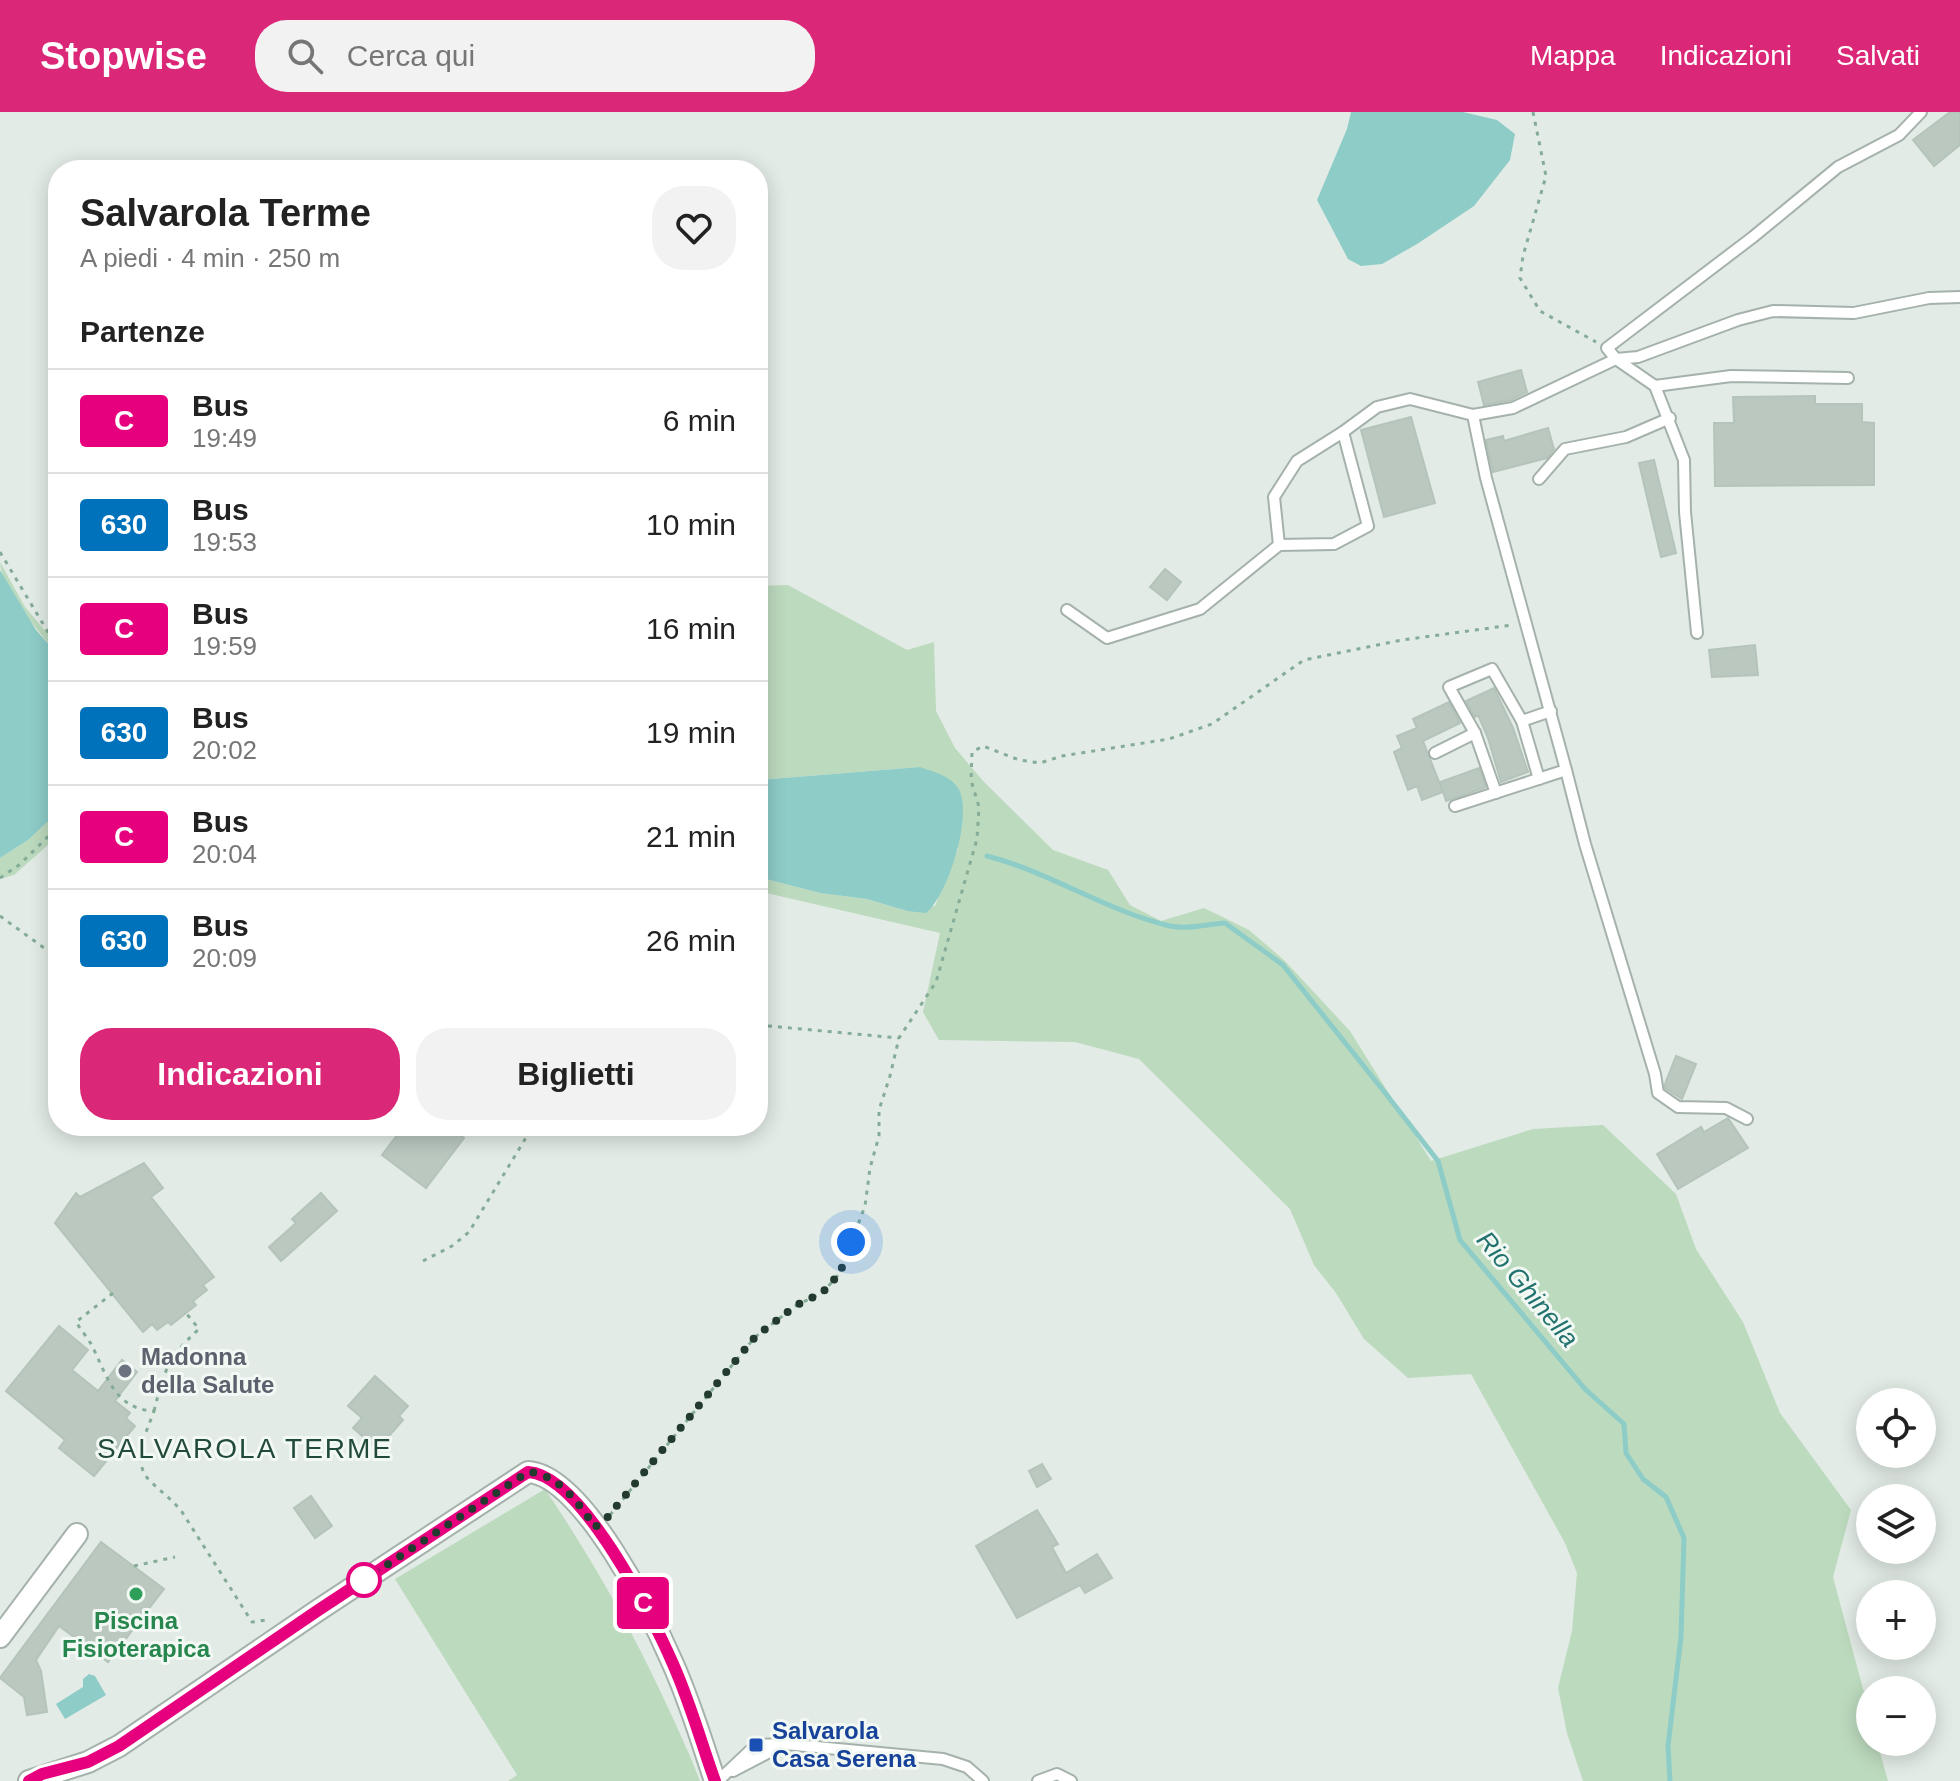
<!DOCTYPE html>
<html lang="it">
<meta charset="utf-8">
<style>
:root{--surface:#fff;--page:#f2f2f2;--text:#222;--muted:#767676;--line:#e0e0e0;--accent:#db2777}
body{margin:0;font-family:Helvetica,sans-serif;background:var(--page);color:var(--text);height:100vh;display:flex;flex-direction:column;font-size:30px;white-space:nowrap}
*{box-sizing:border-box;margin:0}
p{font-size:26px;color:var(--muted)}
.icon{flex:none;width:44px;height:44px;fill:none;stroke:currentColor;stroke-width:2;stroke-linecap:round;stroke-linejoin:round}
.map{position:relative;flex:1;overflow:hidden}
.drawer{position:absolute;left:48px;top:48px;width:720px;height:976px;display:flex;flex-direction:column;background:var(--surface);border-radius:32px;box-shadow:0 4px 20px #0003}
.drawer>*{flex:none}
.badge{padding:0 16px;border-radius:6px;font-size:28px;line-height:52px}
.controls{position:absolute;left:1856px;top:1276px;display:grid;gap:16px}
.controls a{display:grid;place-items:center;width:80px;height:80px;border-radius:50%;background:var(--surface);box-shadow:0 4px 20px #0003;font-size:40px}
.you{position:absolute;width:40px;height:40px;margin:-20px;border:6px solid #fff;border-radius:50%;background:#1a73e8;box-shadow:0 0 0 12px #1a73e833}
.map>.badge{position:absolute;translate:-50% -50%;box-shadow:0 0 0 4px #fff}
h2{padding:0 32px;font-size:30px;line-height:72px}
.round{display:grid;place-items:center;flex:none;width:84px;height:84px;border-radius:32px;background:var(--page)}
.headline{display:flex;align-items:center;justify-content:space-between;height:136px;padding:0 32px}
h1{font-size:38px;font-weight:600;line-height:60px}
.cta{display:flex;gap:16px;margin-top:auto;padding:16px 32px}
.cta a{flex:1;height:92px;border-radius:32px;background:var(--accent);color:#fff;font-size:32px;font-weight:600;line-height:92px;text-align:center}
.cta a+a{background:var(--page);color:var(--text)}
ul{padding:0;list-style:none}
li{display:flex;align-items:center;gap:24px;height:104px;padding:0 32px;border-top:2px solid var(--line)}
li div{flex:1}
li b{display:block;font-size:30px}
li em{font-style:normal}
li .badge{min-width:88px;font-weight:700;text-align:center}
header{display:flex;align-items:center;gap:48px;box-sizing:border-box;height:112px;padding:0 40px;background:var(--accent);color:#fff}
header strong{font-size:38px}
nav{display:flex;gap:44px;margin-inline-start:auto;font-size:28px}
.search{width:560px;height:72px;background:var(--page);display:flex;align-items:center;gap:20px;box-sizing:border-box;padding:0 28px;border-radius:32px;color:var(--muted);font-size:30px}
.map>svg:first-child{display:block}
</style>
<header>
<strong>Stopwise</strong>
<div class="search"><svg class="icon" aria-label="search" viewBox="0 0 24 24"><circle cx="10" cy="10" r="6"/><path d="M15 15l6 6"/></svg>Cerca qui</div>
<nav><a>Mappa</a><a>Indicazioni</a><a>Salvati</a></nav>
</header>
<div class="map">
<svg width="1960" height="1669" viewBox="0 0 1960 1669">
<rect width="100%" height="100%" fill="#e2ebe5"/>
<g fill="#bcdabe">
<path d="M0,450L25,495L58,534V543C42,524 0,474 0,450Z"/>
<path d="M788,473L907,538L934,530L936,599L955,636L984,670L1053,738L1108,758L1130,793L1161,809L1204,796L1249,818L1285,849L1350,919L1431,1049L1533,1017L1603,1013L1676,1082L1696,1137L1743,1210L1780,1301L1851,1398L1833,1465L1870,1603V1630H1877L1888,1669H1583L1567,1621L1558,1576L1572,1519L1577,1461L1565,1431L1471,1262L1408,1266L1364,1227L1336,1181L1314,1153L1290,1097L1139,947L1075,930L939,928L923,900L940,821L758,779V765L820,781L867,787L907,799L935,794L958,737L920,655L758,668V474Z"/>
<path d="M58,700V724L14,763L0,767V746L28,728Z"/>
<path d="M545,1377C590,1444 629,1512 663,1585C676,1613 689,1640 700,1669H508L517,1663L395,1467Z"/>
</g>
<g fill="#8eccc8">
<path d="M1351,0H1463L1497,8L1515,22L1510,48L1474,94L1417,132L1382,152L1361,154L1348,147L1317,88L1347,17Z"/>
<path d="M0,458L36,518L58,543V700L28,728L0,746Z"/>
<path d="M920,655C933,660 950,663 958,676C974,701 948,784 926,801L907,799L867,787L820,781L758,765V668Z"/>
<path d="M89,1562L95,1564L106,1583L65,1607L56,1592L83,1575V1567Z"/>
</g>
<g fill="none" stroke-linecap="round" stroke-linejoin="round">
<path stroke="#8eccc8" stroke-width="5" d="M987,744C1050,760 1106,799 1170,814C1186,818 1208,812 1225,811L1283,853L1386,982L1438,1049L1460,1128L1585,1277L1624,1312L1626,1341L1643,1367L1666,1385L1684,1426L1681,1525L1668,1634L1670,1669"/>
</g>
<g fill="#bac8c0" stroke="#b5c4ba" stroke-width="2">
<path d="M1950,0H1960V33L1934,54L1913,28Z"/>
<path d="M1521,258L1527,280L1511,288L1484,293L1478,270Z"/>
<path d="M1815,284V292H1862V310L1874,311V373L1715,374L1714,311H1734L1733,285Z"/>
<path d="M1411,305L1435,391L1384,405L1361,318Z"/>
<path d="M1548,316L1554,337L1547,346L1493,360L1486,328L1503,324L1504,329Z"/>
<path d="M1654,348L1676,441L1661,445L1639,351Z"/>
<path d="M1165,457L1181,470L1167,488L1150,475Z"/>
<path d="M1755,533L1758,563L1712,565L1709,538Z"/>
<path d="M1494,576L1513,616L1528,660L1501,670L1488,626L1478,603L1475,605L1466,589Z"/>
<path d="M1449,590L1460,611L1423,629L1443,680L1422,688L1417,674L1408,678L1394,640L1402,636L1397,624L1417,616L1413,607Z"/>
<path d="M1479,656L1486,675L1446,689L1440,670Z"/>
<path d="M1676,944L1696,952L1682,987L1665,976V972Z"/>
<path d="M1728,1006L1748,1036L1678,1077L1657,1042L1701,1015L1704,1020Z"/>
<path d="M404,1014H447L464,1026L426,1076L382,1043Z"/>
<path d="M144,1051L163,1076L151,1085L214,1165L203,1173L207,1178L193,1189L196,1193L171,1213L168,1210L157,1218L152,1212L143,1220L55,1111L76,1081L80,1085Z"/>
<path d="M321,1081L337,1099L281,1149L269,1135L296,1111L292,1107Z"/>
<path d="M59,1214L88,1238L72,1258L98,1279L122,1248L137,1260L115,1289L130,1301L126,1306L135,1314L94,1364L59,1336L65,1328L6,1279Z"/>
<path d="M375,1264L408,1294L399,1304L403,1308L381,1333L376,1328L372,1333L353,1316L362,1306L348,1294Z"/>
<path d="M1042,1352L1051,1367L1037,1375L1029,1359Z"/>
<path d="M311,1384L332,1414L315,1426L294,1396Z"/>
<path d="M1037,1398L1058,1432L1052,1435L1066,1461L1097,1442L1112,1466L1085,1481L1080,1473L1017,1506L976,1434Z"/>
<path d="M101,1430L164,1477L108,1550L59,1514L36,1548L41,1559L47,1600L27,1603L24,1585L0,1566Z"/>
</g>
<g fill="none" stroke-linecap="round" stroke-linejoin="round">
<g stroke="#a5b2ab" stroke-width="14">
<g id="service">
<path d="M1655,274L1731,264L1848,266"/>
<path d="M1539,367L1565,337L1626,325L1670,306"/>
<path d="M1279,433L1274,385L1297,349L1343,320"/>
<path d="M1067,498L1107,526L1200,497L1279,433L1334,432L1368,414L1343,320L1377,295L1410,287L1473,303L1513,296L1616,247L1638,245L1738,208L1773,199L1854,201L1929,186L1960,185"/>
<path d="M1697,521L1685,400L1684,348L1655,274L1616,247L1607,236L1753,125L1838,55L1899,23L1921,0"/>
<path d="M1522,609L1539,667"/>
<path d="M1475,621L1449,575L1492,557L1522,609L1551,599"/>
<path d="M1435,641L1475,621L1496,681"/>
<path d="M1566,658L1585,732L1655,962L1658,981L1678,995L1726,996L1747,1007"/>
<path d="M1455,694L1566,658L1486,366L1473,303"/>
<path d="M733,1659L783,1633"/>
<path d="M718,1669L756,1633L785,1632L943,1647L967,1655L983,1669"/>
<path d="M1038,1669L1057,1662L1071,1669"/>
</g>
</g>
<g stroke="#a5b2ab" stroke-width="24">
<g id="minor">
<path d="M0,1525L77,1422"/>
<path d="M29,1669L88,1650L119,1634L317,1499L528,1360C583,1363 653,1506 673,1552C690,1590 702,1630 715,1669"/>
</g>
</g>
<g stroke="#84ac97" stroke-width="3" stroke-dasharray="4 6" stroke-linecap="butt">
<path d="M1533,0L1546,64L1523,144L1520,166L1540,199L1596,230"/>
<path d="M0,440L58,537"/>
<path d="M0,766L19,753L58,715"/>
<path d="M0,804L58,846"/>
<path d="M758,913L899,926"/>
<path d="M423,1149L452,1134L469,1120L533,1014"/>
<path d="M113,1181L76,1210C81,1218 87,1225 91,1232C107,1262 113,1297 154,1299C147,1319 131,1349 149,1368C160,1379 172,1387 182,1400L252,1510L267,1508"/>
<path d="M154,1299C164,1259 168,1245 199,1217L186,1201"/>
<path d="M610,1403L755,1225L797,1193L822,1181L840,1161L865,1094L870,1056L879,1024V998L890,964L899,926L936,870L977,727L979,695L971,668L972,640L983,634L1019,648L1040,651L1062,644L1169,627L1212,612L1304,548L1402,528L1512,513"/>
<path d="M134,1454L175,1445"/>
</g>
<use href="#service" stroke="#fff" stroke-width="10"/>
<use href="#minor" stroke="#fff" stroke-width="20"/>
</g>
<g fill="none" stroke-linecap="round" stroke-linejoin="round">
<g stroke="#fff" stroke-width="18">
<path id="line" d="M29,1669L42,1662L88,1650L119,1634L317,1499L528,1360C582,1363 653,1506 673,1552C690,1590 701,1630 715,1669"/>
</g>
<use href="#line" stroke="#e6007e" stroke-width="12"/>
<path stroke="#233a2f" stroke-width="8" stroke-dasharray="0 14.4" d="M364,1468L528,1360C559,1362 579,1392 595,1415L606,1407L755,1225L797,1193L822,1181L840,1161L851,1130"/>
</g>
<circle fill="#6b7280" stroke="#f2f8f3" stroke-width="3" cx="125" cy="1259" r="8"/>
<circle fill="#fff" stroke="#e6007e" stroke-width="4" cx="364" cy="1468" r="16"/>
<circle fill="#2e9e5b" stroke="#f2f8f3" stroke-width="3" cx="136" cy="1482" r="8"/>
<rect fill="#1a4fb4" stroke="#f2f8f3" stroke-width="3" x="748" y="1625" width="16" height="16" rx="4"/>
<g text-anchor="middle" stroke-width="6" stroke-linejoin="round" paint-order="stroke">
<g font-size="24" font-weight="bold" fill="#5b616d" stroke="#f2f8f3" text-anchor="start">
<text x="141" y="1253">Madonna<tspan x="141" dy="28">della Salute</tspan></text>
</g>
<g font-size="24" font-weight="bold" fill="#27864d" stroke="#f2f8f3">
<text x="136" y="1517">Piscina<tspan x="136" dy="28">Fisioterapica</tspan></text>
</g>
<g font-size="24" font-weight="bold" fill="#164399" stroke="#f2f8f3" text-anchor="start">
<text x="772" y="1627">Salvarola<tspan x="772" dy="28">Casa Serena</tspan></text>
</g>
<g font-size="26" font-style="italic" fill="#22726e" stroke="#f2f8f3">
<text transform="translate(1528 1177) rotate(50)" y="9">Rio Ghinella</text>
</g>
<g font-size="28" letter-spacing="2" fill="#214b38" stroke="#f2f8f3">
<text x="245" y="1346">SALVAROLA TERME</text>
</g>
</g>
</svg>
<div class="controls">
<a><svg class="icon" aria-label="locate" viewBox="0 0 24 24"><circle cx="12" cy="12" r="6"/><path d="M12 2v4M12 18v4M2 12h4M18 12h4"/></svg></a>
<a><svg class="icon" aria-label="layers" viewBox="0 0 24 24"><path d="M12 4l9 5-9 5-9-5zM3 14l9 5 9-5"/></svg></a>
<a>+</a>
<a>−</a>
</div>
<div class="you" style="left:851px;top:1130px"></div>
<b class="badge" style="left:643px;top:1491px;background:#e6007e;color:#fff">C</b>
<section class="drawer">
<div class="headline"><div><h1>Salvarola Terme</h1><p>A piedi · 4 min · 250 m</p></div><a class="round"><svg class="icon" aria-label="heart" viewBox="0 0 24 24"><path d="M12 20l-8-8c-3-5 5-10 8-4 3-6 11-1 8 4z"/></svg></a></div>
<h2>Partenze</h2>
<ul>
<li><span class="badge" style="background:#e6007e;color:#fff">C</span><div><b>Bus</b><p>19:49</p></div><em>6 min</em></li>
<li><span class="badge" style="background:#0072bc;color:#fff">630</span><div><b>Bus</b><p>19:53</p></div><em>10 min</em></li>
<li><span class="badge" style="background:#e6007e;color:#fff">C</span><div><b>Bus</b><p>19:59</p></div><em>16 min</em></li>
<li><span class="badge" style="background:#0072bc;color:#fff">630</span><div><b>Bus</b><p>20:02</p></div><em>19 min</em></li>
<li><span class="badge" style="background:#e6007e;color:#fff">C</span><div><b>Bus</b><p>20:04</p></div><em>21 min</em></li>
<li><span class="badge" style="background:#0072bc;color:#fff">630</span><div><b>Bus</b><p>20:09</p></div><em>26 min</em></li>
</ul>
<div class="cta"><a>Indicazioni</a><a>Biglietti</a></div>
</section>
</div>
